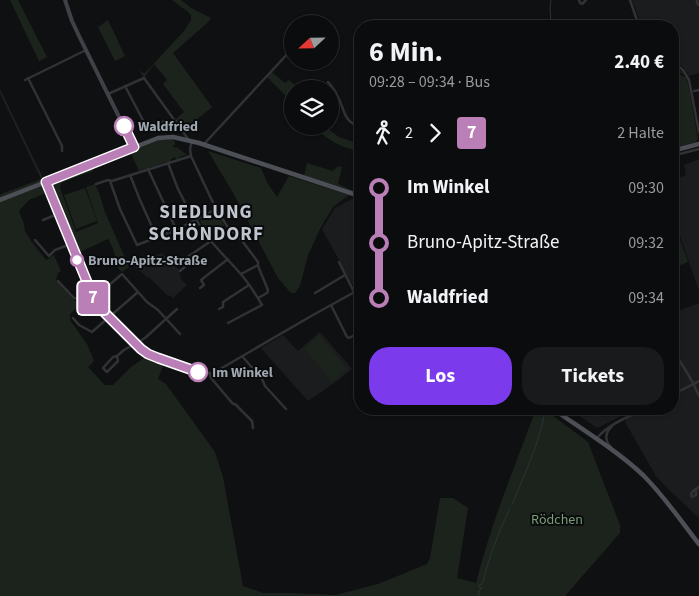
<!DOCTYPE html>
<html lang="de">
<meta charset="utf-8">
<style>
:root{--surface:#0b0c0d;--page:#191a1b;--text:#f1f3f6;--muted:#9a9b9d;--line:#2b2c2e;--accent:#7c3aed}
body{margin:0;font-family:"Source Sans 3",sans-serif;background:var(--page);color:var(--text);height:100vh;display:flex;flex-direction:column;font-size:19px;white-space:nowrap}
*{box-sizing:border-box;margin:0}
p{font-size:16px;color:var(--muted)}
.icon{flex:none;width:28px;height:28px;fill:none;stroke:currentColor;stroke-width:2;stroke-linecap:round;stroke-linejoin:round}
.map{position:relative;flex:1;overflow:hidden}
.drawer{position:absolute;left:354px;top:20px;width:325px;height:395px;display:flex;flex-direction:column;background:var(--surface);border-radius:20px;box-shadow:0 1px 4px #0004,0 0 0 1px var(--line)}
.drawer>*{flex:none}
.badge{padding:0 10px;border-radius:4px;font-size:18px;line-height:32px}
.needle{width:32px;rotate:248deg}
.controls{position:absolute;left:284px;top:15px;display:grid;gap:10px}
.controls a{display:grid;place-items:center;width:55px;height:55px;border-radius:50%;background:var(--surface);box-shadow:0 1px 4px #0004,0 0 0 1px var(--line);font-size:25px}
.map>.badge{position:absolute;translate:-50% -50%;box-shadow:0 0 0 2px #fff}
.legs{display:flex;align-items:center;gap:8px;height:55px;padding:0 15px;font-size:16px}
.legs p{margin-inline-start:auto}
.overview{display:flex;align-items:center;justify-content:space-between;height:85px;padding:0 15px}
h1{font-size:28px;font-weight:700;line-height:38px}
.button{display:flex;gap:10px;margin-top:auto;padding:10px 15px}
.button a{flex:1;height:58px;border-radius:20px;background:var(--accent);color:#fff;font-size:20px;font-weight:700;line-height:58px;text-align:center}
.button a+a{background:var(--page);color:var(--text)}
ul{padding:0 15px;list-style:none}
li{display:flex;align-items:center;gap:18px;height:55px;font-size:19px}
li i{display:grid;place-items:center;width:8px;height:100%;margin:0 6px;background:currentColor}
li i::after{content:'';width:12px;height:12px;margin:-6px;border:4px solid;border-radius:50%;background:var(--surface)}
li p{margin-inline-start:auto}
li:first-child i{background:linear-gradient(#0000 50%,currentColor 0)}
li:last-child i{background:linear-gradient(currentColor 50%,#0000 0)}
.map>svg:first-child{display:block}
</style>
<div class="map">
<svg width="699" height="596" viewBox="0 0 699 596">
<rect width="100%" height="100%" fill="#0f1011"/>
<g fill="#1b1c1e">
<path d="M632,0H699V73L689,76L684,68L673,58L672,26H642Z"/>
<path d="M699,159V291L673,216V180L686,175L684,165Z"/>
<path d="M354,198L360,200V287L355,289L322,229L335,208Z"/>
<path d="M162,253L179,270L181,279L187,285L173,298L171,296L167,295L149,277L148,278L133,265Z"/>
<path d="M699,303V518L665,486L656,476L625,422L629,412L597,428L570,409H672L673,313Z"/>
<path d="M320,332L352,369L333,384L308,401L261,348L283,335L298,351Z"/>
</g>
<g fill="#1c231c">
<path d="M10,0H18L47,57L39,61Z"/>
<path d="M172,0H181L191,8L211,18L207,23L173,53L212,107L184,130L176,119L184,112L163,84L167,80L154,64L144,78L139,70L143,73H145L184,31L191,20V15L188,12Z"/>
<path d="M108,20L125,56L115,61L98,27Z"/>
<path d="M672,63L683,73L682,74L676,69L674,71L686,78L688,83L698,138L696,142L673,148Z"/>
<path d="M272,72L285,83L289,80L295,85L296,83L305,89H292V102L267,77Z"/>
<path d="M0,89L43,178L42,181L0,198V195L1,194L41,179L0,93Z"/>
<path d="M314,126H324L339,137L360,144V151C341,148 327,140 314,126Z"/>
<path d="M171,139L175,141V145H173L174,148L177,147C180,151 185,152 188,156L186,155L179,157L180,159L177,160L175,157L170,160L171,162H166L139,171L130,151L158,140Z"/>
<path d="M208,151L261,168L268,184L277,197L289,176L349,195L333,207L321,227L308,255L300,286L295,293H292L290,292L278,278L232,191Z"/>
<path d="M307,163L333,171L338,166L342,167L338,184L355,191L304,176Z"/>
<path d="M95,164L92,172L84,174L61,183L60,188L76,232L98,223L86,187L95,184L99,193L105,212L129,267L122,272C116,267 117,263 115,256C114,250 111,244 108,239L80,252L76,241H72L51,187L57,181Z"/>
<path d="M41,186L45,187L48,192L29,200L19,211L24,224L25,231L31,241L46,260L54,255L61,271L58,273L56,280L75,301L83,299L84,301L90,298L93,303L83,312L77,307L70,314V320L87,344L94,361L88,367L105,385H113L131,367L147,356L164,363L158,379L166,384L215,452L223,477L243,586L263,593H293L335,595L378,584L427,564L430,558L440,498H453L468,508L457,578L476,583C491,523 515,466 536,409H544L588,442L620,525V533L565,596H0V202Z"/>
<path d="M85,188L97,221L76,229L64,195Z"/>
<path d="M215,212L224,225L209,236L200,221L206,216Z"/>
<path d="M676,228L688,262L673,268V230Z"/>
<path d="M319,335L347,369L332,382L304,348Z"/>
</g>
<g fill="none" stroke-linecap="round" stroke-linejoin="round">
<g stroke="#293439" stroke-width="1">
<path d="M551,23L550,8L551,0"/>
<path d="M512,505C524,474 539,445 545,412"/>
<path d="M483,582C489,556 499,532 510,508"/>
<path d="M478,596L479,595V591L482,588L479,587V585L482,584"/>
</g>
<g stroke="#303236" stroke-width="2.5">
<path d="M579,0L580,3L582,4L586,0"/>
<path d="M630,0L639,26"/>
<path d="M697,0V3L699,5"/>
<path d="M672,61L683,70L689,80L699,132"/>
<path d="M28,78L62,146V151"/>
<path d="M25,80L86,50"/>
<path d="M328,82C331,86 335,90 337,95C346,111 341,118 360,128"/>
<path d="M125,86L146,126L160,122L176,121"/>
<path d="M694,91L699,90"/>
<path d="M108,94L144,78L188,139"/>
<path d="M192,141L190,149L191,156L216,209L227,226L243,242L258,262V266L268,290L267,293L258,298"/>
<path d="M205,145V143L291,50"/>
<path d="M672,156L699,149"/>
<path d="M168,163L178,189L194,220"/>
<path d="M148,169L176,229"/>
<path d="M130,175L140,200L157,238"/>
<path d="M110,181L120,209L137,245L176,230L216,209"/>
<path d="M46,183L92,294L101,309L134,343L144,352L166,361L199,373L206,374L215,372L313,315L360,289"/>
<path d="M96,184L108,180L112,181L191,156"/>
<path d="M356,194L360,186"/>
<path d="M196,219C207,240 224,255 239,272C248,282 255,293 262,305L228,323"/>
<path d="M43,220L58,214"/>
<path d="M35,240L49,256L55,250L71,244"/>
<path d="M339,262L354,292"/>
<path d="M180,271L187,265L183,260L211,241"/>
<path d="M241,274L258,265"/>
<path d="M58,281L74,298L78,299L107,287L122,274L147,302L158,310L180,334"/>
<path d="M200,288L204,285L201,280L228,259"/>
<path d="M315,293L345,275"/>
<path d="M331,305L347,337L349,338L360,332"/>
<path d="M219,309L223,307V302L249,285"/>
<path d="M73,318L79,325L92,332L138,292"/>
<path d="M672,350C683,365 692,379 699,396"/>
<path d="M117,356L118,361L107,372L103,368L113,357L117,356L124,350L145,338L177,309"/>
<path d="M242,356L262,379L265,386L286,409"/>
<path d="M210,374L211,378L233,404H235L252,421L253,428"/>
<path d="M672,395L699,381"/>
<path d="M597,438C609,424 628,417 644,409"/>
<path d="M611,447C604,440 605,433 612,426"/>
<path d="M696,489V495L692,497L691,494C692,491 696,489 699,487"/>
</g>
<path stroke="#3e4146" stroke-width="4" d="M65,0L72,21L80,38L134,147"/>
<g stroke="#4c4f55" stroke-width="4.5">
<path d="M672,151L699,144"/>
<path d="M0,200L158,138L173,137L199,143L360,196"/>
<path d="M553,409C583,430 616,450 643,475C664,496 681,521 699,544"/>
</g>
</g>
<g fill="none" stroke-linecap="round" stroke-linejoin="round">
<g stroke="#fff" stroke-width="11">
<path id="line-1" d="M124,126L134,147L46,182L92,294L101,309L141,349L148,354L158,358L198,372"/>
</g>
<use href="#line-1" stroke="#b97fb6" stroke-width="8"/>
</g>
<g fill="#fff" stroke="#b97fb6" stroke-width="2.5">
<circle cx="124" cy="126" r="9"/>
<circle cx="77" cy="260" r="6"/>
<circle cx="198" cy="372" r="9"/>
</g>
<g text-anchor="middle" stroke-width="4" stroke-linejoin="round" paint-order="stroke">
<g font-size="14" font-weight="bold" fill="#a0a8b2" stroke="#0a0b0c" text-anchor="start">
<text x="138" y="131">Waldfried</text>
<text x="88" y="265">Bruno-Apitz-Straße</text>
<text x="212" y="377">Im Winkel</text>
</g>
<g font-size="14" fill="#7a9d77" stroke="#0a0b0c">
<text x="557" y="524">Rödchen</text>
</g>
<g font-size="19" font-weight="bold" letter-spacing="1" fill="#c1c6ce" stroke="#0a0b0c">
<text x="206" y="218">SIEDLUNG<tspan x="206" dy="22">SCHÖNDORF</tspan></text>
</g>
</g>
</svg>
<div class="controls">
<a><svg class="needle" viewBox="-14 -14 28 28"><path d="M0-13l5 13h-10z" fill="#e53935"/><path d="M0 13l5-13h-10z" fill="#9a9b9d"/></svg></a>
<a><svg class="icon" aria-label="layers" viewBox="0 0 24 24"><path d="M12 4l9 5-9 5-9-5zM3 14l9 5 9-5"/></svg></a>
</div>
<b class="badge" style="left:93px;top:298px;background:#b97fb6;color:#fff">7</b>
<section class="drawer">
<div class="overview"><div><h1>6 Min.</h1><p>09:28 – 09:34 · Bus</p></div><b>2.40 €</b></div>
<div class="legs"><svg class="icon" aria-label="walk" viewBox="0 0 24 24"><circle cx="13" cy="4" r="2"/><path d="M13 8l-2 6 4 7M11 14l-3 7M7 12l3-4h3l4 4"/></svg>2<svg class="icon" aria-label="forward" viewBox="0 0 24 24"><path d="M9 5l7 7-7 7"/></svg><b class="badge" style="background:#b97fb6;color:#fff">7</b><p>2 Halte</p></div>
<ul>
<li><i style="color:#b97fb6"></i><b>Im Winkel</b><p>09:30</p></li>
<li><i style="color:#b97fb6"></i><span>Bruno-Apitz-Straße</span><p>09:32</p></li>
<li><i style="color:#b97fb6"></i><b>Waldfried</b><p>09:34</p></li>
</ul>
<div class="button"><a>Los</a><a>Tickets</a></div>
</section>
</div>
